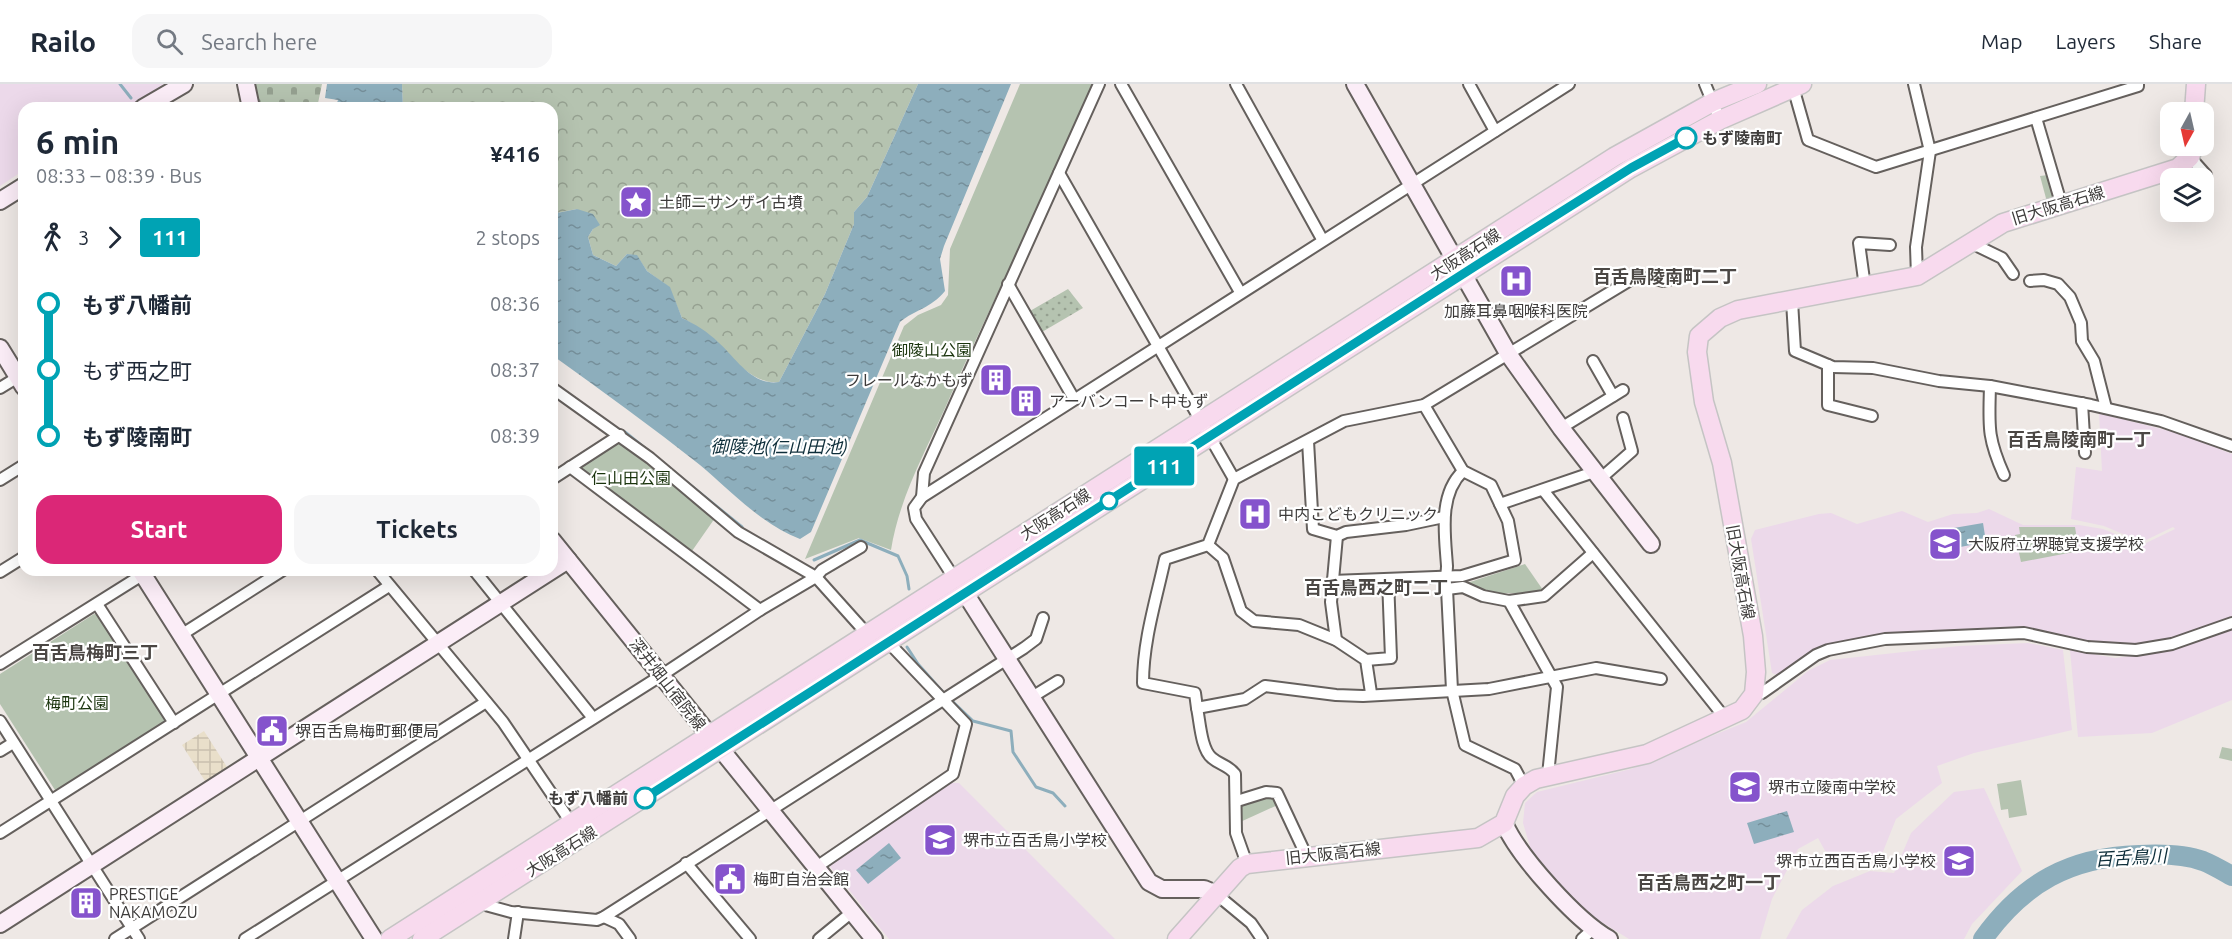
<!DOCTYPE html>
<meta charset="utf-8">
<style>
:root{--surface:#fff;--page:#f6f6f7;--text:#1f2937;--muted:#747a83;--line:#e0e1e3;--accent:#db2777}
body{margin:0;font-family:Ubuntu,"Noto Sans JP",sans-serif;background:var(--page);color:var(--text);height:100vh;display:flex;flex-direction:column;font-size:22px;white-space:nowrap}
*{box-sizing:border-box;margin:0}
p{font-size:20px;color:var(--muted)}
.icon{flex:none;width:33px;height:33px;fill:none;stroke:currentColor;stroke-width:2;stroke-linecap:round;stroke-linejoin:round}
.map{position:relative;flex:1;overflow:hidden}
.sheet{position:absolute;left:18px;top:18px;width:540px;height:474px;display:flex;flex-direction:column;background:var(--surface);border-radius:18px;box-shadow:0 6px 24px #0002}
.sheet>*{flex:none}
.badge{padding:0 12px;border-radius:4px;font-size:21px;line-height:39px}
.needle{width:39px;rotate:188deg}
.controls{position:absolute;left:2160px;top:18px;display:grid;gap:12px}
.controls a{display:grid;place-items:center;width:54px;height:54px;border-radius:12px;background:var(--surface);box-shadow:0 6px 24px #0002;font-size:30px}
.map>.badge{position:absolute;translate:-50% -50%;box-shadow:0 0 0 3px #fff}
.legs{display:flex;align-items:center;gap:9px;height:66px;padding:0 18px;font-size:20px}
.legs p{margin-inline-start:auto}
.summary{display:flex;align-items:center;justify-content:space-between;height:102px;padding:0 18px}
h1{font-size:33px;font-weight:600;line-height:45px}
.cta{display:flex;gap:12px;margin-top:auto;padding:12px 18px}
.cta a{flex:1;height:69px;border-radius:18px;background:var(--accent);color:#fff;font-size:24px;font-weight:600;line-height:69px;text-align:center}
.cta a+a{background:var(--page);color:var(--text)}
ul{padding:0 18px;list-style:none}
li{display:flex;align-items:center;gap:21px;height:66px;font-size:22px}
li i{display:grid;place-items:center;width:9px;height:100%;margin:0 8px;background:currentColor}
li i::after{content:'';width:15px;height:15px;margin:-8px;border:4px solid;border-radius:50%;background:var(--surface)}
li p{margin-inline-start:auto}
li:first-child i{background:linear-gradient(#0000 50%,currentColor 0)}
li:last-child i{background:linear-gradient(currentColor 50%,#0000 0)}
header{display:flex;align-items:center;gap:36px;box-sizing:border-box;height:84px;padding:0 30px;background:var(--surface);border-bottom:2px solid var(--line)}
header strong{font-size:28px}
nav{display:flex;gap:33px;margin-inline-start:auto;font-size:21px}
.search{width:420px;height:54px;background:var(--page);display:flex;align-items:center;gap:15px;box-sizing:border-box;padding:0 21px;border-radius:18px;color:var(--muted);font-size:22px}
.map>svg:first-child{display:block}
</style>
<header>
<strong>Railo</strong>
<div class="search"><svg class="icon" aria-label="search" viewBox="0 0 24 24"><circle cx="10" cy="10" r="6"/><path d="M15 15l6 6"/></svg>Search here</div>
<nav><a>Map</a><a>Layers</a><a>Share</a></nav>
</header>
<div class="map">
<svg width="2232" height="855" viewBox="0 0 2232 855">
<defs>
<pattern id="industrial-grid" width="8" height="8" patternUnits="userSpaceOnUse" patternTransform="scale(1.5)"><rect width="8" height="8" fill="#e9dfca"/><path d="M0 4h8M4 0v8" fill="none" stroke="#c9c0ae"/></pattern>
<pattern id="grass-dots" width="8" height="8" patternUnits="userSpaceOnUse" patternTransform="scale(1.5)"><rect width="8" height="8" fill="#b5c3b0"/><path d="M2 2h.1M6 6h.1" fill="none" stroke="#95a090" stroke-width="1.8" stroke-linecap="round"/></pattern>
<pattern id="forest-crowns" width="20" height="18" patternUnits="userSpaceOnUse" patternTransform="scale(1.5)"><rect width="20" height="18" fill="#b5c3b0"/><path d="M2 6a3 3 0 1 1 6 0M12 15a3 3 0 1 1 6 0" fill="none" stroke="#95a090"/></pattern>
<pattern id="cemetery-stones" width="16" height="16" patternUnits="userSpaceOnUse" patternTransform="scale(1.5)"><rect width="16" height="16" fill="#b5c3b0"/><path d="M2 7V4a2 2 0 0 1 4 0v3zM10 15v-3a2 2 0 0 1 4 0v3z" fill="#95a090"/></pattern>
<pattern id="water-ripples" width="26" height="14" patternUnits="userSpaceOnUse" patternTransform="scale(1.5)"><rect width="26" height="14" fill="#8daebc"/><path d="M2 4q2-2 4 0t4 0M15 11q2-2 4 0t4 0" fill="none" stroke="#758f9a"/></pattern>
</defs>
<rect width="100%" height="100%" fill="#eee8e5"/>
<path fill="url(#industrial-grid)" d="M204,647L227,683L205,697L182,661Z"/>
<g fill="#ecd9ea">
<path d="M0,0H164L127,24H24V86L0,102Z"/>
<path d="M2099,329L2185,351L2232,370V534L2214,542L2163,556L2119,561H2100L2020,544L1890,551L1819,563L1777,591L1772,589L1751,455L1755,446L1819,430L1831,429L1857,440L1902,427L1928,438L1953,430L1977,429L1989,425L2023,441H2079L2103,445L2142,461L2175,445L2173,443L2142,458L2104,442L2071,435L2076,383L2102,387Z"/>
<path d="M2232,543V616L2152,649L2078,653L2070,566L2115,574L2165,568L2217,551Z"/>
<path d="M2028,559L2063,566L2072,646L1974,669L1937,682L1942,699L1896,735L1882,770L1834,783L1818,754L1798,765L1772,815L1760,855H1629L1580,825L1531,766L1523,739L1525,719L1537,708L1631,685L1746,638L1808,587L1830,576L1959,562Z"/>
<path d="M951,699H959L1115,855H889L827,779Z"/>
<path d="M1984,704L2022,787L1972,840L1964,855H1786L1802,826L1833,802L1870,787L1894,789L1911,749L1954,708Z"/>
</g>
<path fill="url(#grass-dots)" d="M1068,205L1083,224L1042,248L1030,227Z"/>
<path fill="url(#forest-crowns)" d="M402,0H918L867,113L854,128V140L825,210L779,298C746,303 713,248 682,234L669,203L647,187L637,172L627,170L616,182L593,171L588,153L593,145L577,125L552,130V24H403Z"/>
<path fill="url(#cemetery-stones)" d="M255,0H322L317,24H259Z"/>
<g fill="#b5c3b0">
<path d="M1020,0H1094C1048,109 993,214 946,322C925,368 899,415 891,466L859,454L805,475L904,242L918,231L941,221L948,211L950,165Z"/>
<path d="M2048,91L2054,113L2047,118L2040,92Z"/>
<path d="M617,360C636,360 698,419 715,434L692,467L582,386V381Z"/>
<path d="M2019,443H2075L2079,467L2021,478L2015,451L2020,450Z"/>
<path d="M1525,480L1543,506C1515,510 1493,513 1467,499Z"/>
<path d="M94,530L99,531L165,635L164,640L60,707L55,706L0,620V590Z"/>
<path d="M2222,663L2232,665V677L2219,674Z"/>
<path d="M2021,696L2027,731L2009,734L2008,725L2001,726L1997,700Z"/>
<path d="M1269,713L1277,715L1280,720L1238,739L1242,721Z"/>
</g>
<g fill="url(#water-ripples)">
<path d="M327,0H402L403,24H335L338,16L325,14Z"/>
<path d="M918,0H1011L944,162L940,175L945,207C930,225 916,225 900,238L811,448L800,455C762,441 730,406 700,381C652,343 602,307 552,271V130L577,125L593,130L600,141L593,145L588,153L593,171L616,182L627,170L637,171L647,187L670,203L682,234C695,240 708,248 718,258C736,274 752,302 779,298L825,210L854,140V128L867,113Z"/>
<path d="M1983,439L1986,458L1945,466L1942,446Z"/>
<path d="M1787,727L1794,748L1754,760L1747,739Z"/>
<path d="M889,759L901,774L868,800L856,786Z"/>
</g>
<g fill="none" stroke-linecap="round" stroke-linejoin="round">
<g stroke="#8daebc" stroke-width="3">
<path d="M120,0L131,14"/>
<path d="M625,348L742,443"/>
<path d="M814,476L860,456L898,472L907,492L909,505"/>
<path d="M907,563L918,580L942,607"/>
<path d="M951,616L973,637L1011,647L1013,668L1036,703L1053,709L1065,722"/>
</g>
<path stroke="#8daebc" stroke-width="20" d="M1983,855C2023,799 2070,773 2139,771C2159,770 2184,770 2203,777C2213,781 2223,787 2232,792"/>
<g stroke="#65605d" stroke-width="14">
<g id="street">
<path d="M1121,0L1240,208"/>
<path d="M1236,0L1322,155"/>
<path d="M1469,0L1495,47"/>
<path d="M1705,0L1720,36"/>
<path d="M1914,0L1930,67L1916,163L1917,192"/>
<path d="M1793,3L1808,56L1876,83L2138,2V0"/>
<path d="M2036,34L2061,119"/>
<path d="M2190,73L2206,91L2205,127"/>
<path d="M1059,89L1234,395"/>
<path d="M1969,158L2002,174L2013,190"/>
<path d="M2030,197L2044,196L2058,200L2070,213L2081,239L2082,257L2094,277L2106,324"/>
<path d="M1008,200L1074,315"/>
<path d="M1865,203L1859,159L1890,161"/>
<path d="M1792,217L1795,267L1833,283L1873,284L1939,297L1990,302L2091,321L2161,337L2232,362"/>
<path d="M1593,277L1613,312"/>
<path d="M1828,281V321L1872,332"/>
<path d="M1990,302C1989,342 1987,353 2004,391"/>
<path d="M0,304L18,293"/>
<path d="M552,304L650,374L738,448L816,493L822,486L861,463"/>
<path d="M2082,319L2085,369"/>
<path d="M1561,344L1623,306"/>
<path d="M1308,357L1313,445L1337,452L1346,448L1406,441L1444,433"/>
<path d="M570,383L760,526L816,493L868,551"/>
<path d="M1463,387C1438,411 1445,451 1447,482C1447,490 1444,497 1447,505L1452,606L1465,661L1515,685L1524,702"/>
<path d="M552,395L620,351"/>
<path d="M1600,395L1632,367L1623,334"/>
<path d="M0,396L24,381"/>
<path d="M1543,406L1725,634"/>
<path d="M922,413L924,389L1099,0"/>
<path d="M1500,420L1594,388"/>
<path d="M1208,461L1223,474L1241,527L1254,537L1299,541L1336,556L1366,576L1371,609"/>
<path d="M377,486L503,638L572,740"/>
<path d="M474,486L593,634"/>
<path d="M0,488L24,473"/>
<path d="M956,497L916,435L914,424L922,413L1569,0"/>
<path d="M1332,497L1462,492L1515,476L1508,437L1491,401L1463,387L1424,321"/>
<path d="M1447,505L1463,503L1483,512L1509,517L1544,512L1593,469"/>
<path d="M1509,517L1557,603L1548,691"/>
<path d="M97,520L174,639"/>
<path d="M181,551L283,486"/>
<path d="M1336,556L1331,518L1337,452"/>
<path d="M1366,576L1391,574L1388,495"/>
<path d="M0,580L150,486"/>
<path d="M1661,595L1596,584L1489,605L1363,612L1336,611L1265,602L1245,615L1197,624L1195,609L1143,599C1143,557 1156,516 1165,475L1208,461L1234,395L1344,337L1424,321L1632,195L1651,194L1663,197L1692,191"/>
<path d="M1754,610L1762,609L1816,571L1828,566L1885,555L2024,549L2087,563L2136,566L2172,560L2232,539"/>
<path d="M1032,613L1058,597"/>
<path d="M1197,624C1200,638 1201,665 1212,674C1220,681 1228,681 1235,690L1236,749L1247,780"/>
<path d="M0,637L139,855"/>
<path d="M0,667L13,659"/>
<path d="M1237,717L1266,708L1277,709L1306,771"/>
<path d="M0,749L389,502"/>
<path d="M686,779L750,855"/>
<path d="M815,784L953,690L966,640L889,559"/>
<path d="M1216,810L1251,839L1262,855"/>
<path d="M478,819L511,828L597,836L604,833L1024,564L1036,555L1043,534"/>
<path d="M604,833L619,840L630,855"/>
<path d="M115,855L486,618"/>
<path d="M245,855L662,591L760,526"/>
<path d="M514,855L518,828"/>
<path d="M819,855L852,828"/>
<path d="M1582,855L1592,846"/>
</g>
</g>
<g stroke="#65605d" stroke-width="20">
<g id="secondary">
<path d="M246,0L251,24"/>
<path d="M1355,0L1509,271L1561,344L1651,460"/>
<path d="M143,24L184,0"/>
<path d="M0,117L24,102"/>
<path d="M0,264L24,303"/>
<path d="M552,456L874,855"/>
<path d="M140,486L374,855"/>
<path d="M965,509L1149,798L1162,805H1204L1216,810"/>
<path d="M1504,739C1519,773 1577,837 1609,855"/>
<path d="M0,840L568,476"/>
</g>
</g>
<g stroke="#c5c4c4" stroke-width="21">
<g id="primary">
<path d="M2194,28L2196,0"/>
<path d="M390,855L1614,73L1713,18L1757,0"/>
<path d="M422,855L1631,84L1720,36L1802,0"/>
<path d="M1177,855L1240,784L1247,780L1478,754L1504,739L1515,712L1524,702L1536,695L1647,670L1742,626L1754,610L1756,588L1753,552L1722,379L1704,318L1697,268L1699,252L1720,234L1738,226L1917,192L2003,139L2178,84L2190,73L2194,62"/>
</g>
</g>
<use href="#street" stroke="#fff" stroke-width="10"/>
<use href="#secondary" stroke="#fbedf7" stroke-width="16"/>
<use href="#primary" stroke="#f8daee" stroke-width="18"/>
</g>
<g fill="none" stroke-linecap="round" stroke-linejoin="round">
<g stroke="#fff" stroke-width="14">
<path id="line-1" d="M645,714L1477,181L1631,84L1686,54"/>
</g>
<use href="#line-1" stroke="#00a3b4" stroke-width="9"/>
</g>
<defs>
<g id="sight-square" transform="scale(1.725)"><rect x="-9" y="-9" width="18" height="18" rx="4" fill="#8553cc" stroke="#fff"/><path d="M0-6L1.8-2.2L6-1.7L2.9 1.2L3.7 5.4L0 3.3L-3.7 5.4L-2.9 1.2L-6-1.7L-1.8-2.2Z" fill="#fff"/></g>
<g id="hospital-square" transform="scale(1.725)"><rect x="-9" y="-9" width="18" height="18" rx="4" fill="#8553cc" stroke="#fff"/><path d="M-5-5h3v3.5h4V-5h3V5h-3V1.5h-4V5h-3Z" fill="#fff"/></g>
<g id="building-square" transform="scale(1.725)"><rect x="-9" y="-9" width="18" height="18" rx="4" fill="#8553cc" stroke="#fff"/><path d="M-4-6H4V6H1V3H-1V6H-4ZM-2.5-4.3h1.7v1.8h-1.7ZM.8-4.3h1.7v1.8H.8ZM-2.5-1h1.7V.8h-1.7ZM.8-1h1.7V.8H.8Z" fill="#fff"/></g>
<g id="school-square" transform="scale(1.725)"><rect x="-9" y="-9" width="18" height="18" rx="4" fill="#8553cc" stroke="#fff"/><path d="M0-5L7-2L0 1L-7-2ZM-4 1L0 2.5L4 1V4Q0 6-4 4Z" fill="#fff"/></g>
<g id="civic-square" transform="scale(1.725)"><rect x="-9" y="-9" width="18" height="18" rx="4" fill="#8553cc" stroke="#fff"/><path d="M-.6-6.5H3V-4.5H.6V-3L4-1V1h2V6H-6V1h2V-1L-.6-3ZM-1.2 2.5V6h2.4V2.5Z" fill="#fff"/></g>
</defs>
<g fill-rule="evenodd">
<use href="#sight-square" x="636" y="118"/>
<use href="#hospital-square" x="1516" y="197"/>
<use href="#building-square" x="996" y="296"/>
<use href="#building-square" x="1026" y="317"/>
<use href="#hospital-square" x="1255" y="430"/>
<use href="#school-square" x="1945" y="460"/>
<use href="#civic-square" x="272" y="647"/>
<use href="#school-square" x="1745" y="703"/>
<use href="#school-square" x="940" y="756"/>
<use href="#school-square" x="1959" y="777"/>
<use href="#civic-square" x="730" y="795"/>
<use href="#building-square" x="86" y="819"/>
</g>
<g fill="#fff" stroke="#00a3b4" stroke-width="3">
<circle cx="1686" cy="54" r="10"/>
<circle cx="1109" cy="417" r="8"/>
<circle cx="645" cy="714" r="10"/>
</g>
<g text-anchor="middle" stroke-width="4.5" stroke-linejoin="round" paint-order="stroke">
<g font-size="16" font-weight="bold" fill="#3e3c3b" stroke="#fff" text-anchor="start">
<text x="1702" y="60">もず陵南町</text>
<text x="628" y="720" text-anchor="end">もず八幡前</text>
</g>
<g font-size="16" fill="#3e3c3b" stroke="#fff" text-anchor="start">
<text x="659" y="124">土師ニサンザイ古墳</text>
<text x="1516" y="233" text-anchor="middle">加藤耳鼻咽喉科医院</text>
<text x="973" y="302" text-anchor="end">フレールなかもず</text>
<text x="1049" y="323">アーバンコート中もず</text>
<text x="1278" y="436">中内こどもクリニック</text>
<text x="1968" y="466">大阪府立堺聴覚支援学校</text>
<text x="295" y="653">堺百舌鳥梅町郵便局</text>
<text x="1768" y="709">堺市立陵南中学校</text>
<text x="963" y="762">堺市立百舌鳥小学校</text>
<text x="1936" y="783" text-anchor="end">堺市立西百舌鳥小学校</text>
<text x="753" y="801">梅町自治会館</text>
<text x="109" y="816">PRESTIGE<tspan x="109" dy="18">NAKAMOZU</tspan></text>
</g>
<g font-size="16" fill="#3e3c3b" stroke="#fff">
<text transform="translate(2058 121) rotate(-17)" y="6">旧大阪高石線</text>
<text transform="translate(1465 170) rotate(-33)" y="6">大阪高石線</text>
<text transform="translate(1055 430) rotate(-33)" y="6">大阪高石線</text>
<text transform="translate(1741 488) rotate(80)" y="6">旧大阪高石線</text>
<text transform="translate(668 600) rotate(52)" y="6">深井畑山宿院線</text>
<text transform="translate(561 767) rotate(-32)" y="6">大阪高石線</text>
<text transform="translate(1333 769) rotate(-6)" y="6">旧大阪高石線</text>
</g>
<g font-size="16" fill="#1a340d" stroke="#fff">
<text x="932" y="272">御陵山公園</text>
<text x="631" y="400">仁山田公園</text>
<text x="77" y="625">梅町公園</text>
</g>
<g font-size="18" font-weight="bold" fill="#4b4744" stroke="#fff">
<text x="1665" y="199">百舌鳥陵南町二丁</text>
<text x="2079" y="362">百舌鳥陵南町一丁</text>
<text x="1376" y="510">百舌鳥西之町二丁</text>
<text x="95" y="575">百舌鳥梅町三丁</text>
<text x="1709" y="805">百舌鳥西之町一丁</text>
</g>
<g font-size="18" font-style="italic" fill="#0e2e3a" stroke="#fff">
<text x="779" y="369">御陵池(仁山田池)</text>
<text transform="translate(2131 774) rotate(-3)" y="6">百舌鳥川</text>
</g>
</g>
</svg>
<div class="controls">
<a><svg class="needle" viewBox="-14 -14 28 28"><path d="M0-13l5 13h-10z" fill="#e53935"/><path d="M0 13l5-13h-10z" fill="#747a83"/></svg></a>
<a><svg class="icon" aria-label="layers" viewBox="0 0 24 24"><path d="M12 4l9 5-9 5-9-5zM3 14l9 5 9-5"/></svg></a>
</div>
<b class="badge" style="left:1164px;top:382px;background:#00a3b4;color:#fff">111</b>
<section class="sheet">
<div class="summary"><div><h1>6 min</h1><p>08:33 – 08:39 · Bus</p></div><b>¥416</b></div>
<div class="legs"><svg class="icon" aria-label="walk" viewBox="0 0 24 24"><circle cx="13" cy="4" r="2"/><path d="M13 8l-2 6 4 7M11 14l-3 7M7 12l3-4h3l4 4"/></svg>3<svg class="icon" aria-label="forward" viewBox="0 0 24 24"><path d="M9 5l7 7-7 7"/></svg><b class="badge" style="background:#00a3b4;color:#fff">111</b><p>2 stops</p></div>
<ul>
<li><i style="color:#00a3b4"></i><b>もず八幡前</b><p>08:36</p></li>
<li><i style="color:#00a3b4"></i><span>もず西之町</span><p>08:37</p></li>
<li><i style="color:#00a3b4"></i><b>もず陵南町</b><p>08:39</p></li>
</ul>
<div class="cta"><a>Start</a><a>Tickets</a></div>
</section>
</div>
